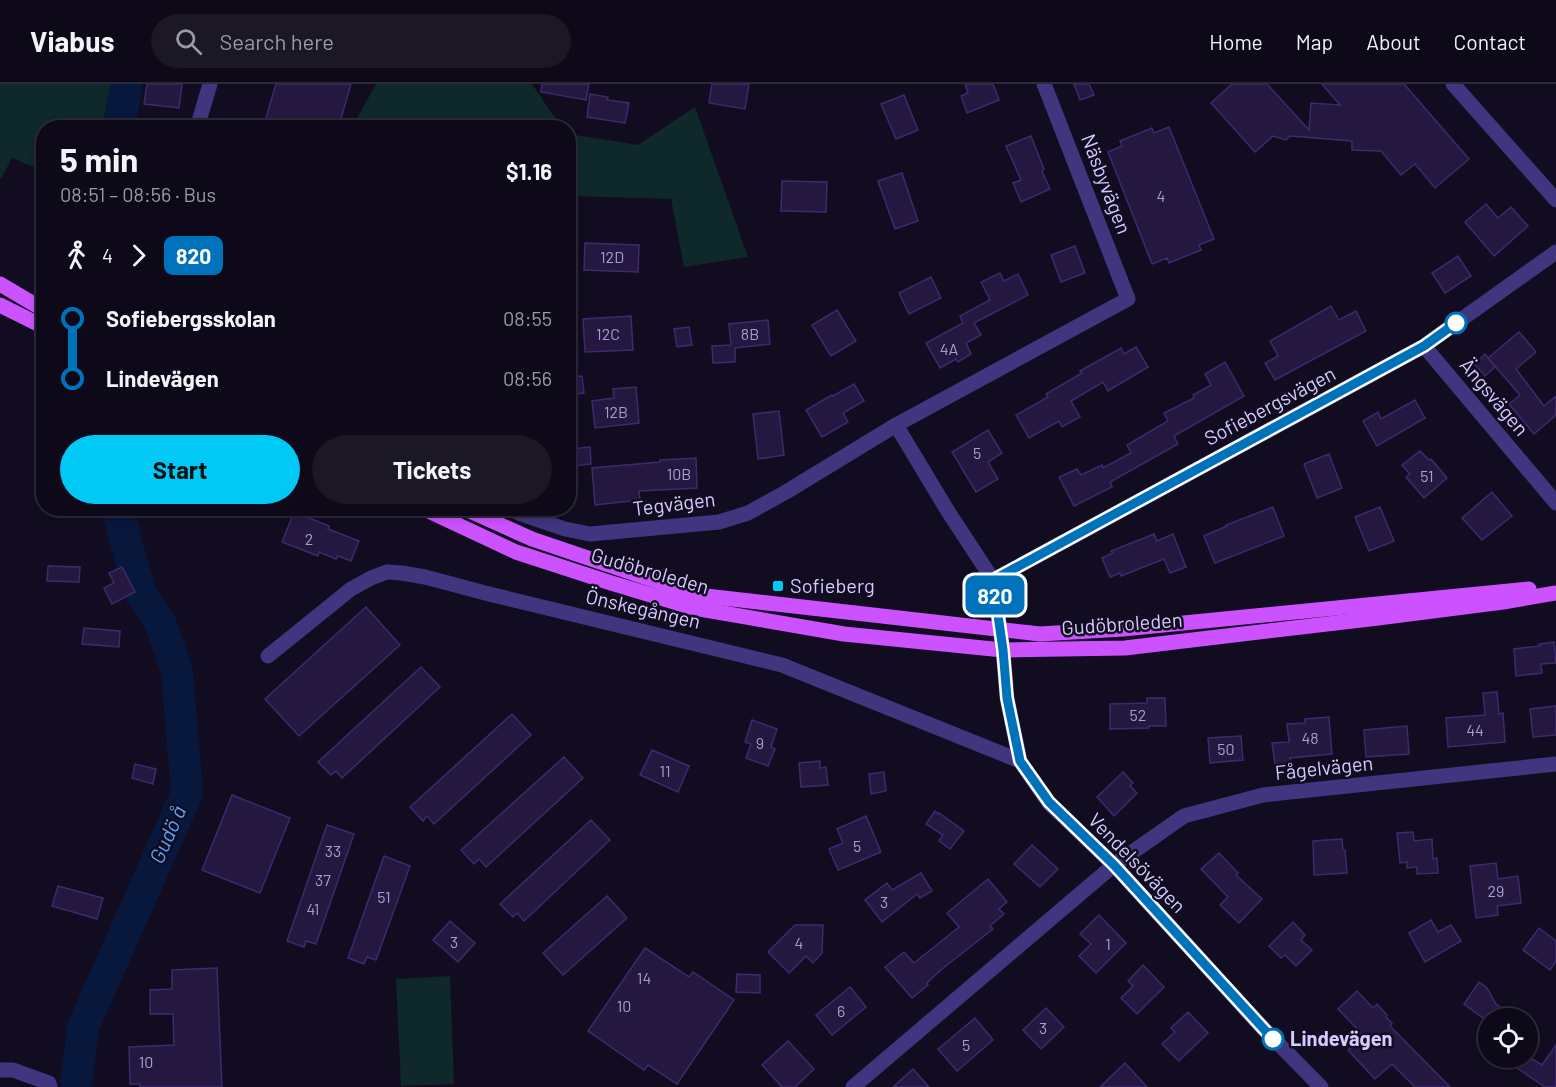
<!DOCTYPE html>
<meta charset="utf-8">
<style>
:root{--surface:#0d0918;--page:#1b1725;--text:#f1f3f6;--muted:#9a9aa2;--line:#2d2a37;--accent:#00c9f6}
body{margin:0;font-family:Barlow,sans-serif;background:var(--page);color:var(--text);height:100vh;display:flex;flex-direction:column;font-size:22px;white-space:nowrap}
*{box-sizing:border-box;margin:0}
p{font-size:20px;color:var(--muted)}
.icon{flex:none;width:33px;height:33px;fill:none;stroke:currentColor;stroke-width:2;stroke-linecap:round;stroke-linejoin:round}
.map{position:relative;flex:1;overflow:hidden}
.details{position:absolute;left:36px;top:36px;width:540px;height:396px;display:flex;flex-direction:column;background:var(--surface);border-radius:24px;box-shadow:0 3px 9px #0003,0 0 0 2px var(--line)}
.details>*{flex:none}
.badge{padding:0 12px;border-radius:9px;font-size:21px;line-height:39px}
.controls{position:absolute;left:1478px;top:924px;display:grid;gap:12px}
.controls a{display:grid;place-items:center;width:60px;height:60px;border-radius:50%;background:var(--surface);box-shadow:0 3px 9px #0003,0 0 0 2px var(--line);font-size:30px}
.map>.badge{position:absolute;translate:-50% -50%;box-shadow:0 0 0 3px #fff}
.legs{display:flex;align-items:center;gap:9px;height:66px;padding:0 24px;font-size:20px}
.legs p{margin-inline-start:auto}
.overview{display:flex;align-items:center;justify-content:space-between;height:102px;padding:0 24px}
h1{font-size:33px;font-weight:700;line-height:45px}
.action{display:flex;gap:12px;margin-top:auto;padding:12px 24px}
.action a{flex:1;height:69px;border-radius:36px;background:var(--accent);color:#111;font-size:24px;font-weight:700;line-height:69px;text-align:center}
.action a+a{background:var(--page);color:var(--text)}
ul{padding:0 24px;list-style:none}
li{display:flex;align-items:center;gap:21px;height:60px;font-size:22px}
li i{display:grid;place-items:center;width:9px;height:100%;margin:0 8px;background:currentColor}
li i::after{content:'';width:15px;height:15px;margin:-8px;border:4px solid;border-radius:50%;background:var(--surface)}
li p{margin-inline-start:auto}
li:first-child i{background:linear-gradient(#0000 50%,currentColor 0)}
li:last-child i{background:linear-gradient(currentColor 50%,#0000 0)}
header{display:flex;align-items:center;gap:36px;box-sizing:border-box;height:84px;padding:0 30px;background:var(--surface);border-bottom:2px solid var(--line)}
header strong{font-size:28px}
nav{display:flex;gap:33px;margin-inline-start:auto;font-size:21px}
.search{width:420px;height:54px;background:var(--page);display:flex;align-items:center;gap:15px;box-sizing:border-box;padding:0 21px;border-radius:33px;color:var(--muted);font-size:22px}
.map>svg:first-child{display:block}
</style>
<header>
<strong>Viabus</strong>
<div class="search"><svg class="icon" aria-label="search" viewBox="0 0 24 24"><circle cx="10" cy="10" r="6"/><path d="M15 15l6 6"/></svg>Search here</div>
<nav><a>Home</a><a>Map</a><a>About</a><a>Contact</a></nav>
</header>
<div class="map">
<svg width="1556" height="1003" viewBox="0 0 1556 1003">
<rect width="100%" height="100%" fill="#110c20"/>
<g fill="#0f2829">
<path d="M0,0H114L109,43L44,44L43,87L12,74L2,93L0,95Z"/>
<path d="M376,0H532L561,43H352Z"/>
<path d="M695,23L748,173L684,183L671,115L569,112V50L638,61Z"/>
<path d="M450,892L454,1000L401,1002L396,895Z"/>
</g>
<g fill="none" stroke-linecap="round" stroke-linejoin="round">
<g stroke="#08173c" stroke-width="32">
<path d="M118,44L127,0"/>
<path d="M76,1003L83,943L187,709L177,587L160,538L140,508L117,424"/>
</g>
</g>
<g fill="#241841" stroke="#3d2a6d" stroke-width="1.5">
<path d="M147,0H182L179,24L144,20Z"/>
<path d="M276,0H351L340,38L334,36L331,44H263Z"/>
<path d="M542,0H589L586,16L541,8Z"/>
<path d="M712,0H749L745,25L709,19Z"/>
<path d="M965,0H993L999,16L967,29L961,12L968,9Z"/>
<path d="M1074,0H1089L1094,11L1080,16Z"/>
<path d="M1232,0H1267L1309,46L1311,19L1340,21L1322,0H1404L1469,75L1435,104L1415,80L1401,91L1381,67L1352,66V57L1290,52L1286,56L1273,52L1255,68L1211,19Z"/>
<path d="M590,10L608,13L607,16L629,19L625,39L587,33Z"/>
<path d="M904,11L918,46L896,55L881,20Z"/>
<path d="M1169,43L1214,155L1199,161L1201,166L1169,179L1167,174L1152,180L1108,68L1122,62L1120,57L1152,44L1154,49Z"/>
<path d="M1031,52L1044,85L1042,87L1050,105L1021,118L1013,99L1021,96L1006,62Z"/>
<path d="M902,89L918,137L895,145L878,97Z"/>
<path d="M782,97L827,98L826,128L781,127Z"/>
<path d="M1486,120L1498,134L1511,123L1528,142L1494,172L1465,138Z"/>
<path d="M585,159L639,161L638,188L584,186Z"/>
<path d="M1075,162L1085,189L1061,198L1051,171Z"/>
<path d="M1458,172L1471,192L1445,209L1432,189Z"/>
<path d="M1000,189L1004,197L1018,190L1028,211L974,239L981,251L966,259L971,270L958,278L956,275L940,284L926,259L963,239L960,232L990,216L981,198Z"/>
<path d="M931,193L941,214L909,230L899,209Z"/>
<path d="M1331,222L1339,236L1356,227L1366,247L1275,296L1265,279L1278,272L1270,257Z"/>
<path d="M837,226L856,257L831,272L812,241Z"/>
<path d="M631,232L633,266L585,268L583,235Z"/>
<path d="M768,236L770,260L735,264V278L713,279L712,262L731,261L729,240Z"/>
<path d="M689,243L692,261L677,263L674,245Z"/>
<path d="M1519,248L1536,268L1516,285L1544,322L1556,312V331L1534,350L1509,320L1520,311L1488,274Z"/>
<path d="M1136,263L1148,283L1108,307L1103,298L1071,317L1080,333L1062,343L1059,337L1029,354L1016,331L1048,313L1046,310L1082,289L1080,287L1121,264L1124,270Z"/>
<path d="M1485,270L1495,283L1485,292L1474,280Z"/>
<path d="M1225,278L1244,312L1174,352L1178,360L1110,398L1112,403L1074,422L1059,393L1077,385L1081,391L1102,381L1103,384L1131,369L1127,361L1168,337L1164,329L1194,314L1193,311L1211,301L1205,290Z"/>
<path d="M582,292L584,309L568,311V293Z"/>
<path d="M854,300L864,317L843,329L848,338L822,353L806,326L832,311L833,312Z"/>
<path d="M636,303L639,339L595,344L592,317L614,314L613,305Z"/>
<path d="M1415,316L1425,334L1377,362L1363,337L1378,328L1381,335Z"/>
<path d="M779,327L784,371L758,375L753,330Z"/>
<path d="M988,346L1002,369L988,378L998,395L976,408L952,368Z"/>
<path d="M590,363L591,380L573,382L571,365Z"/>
<path d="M1420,367L1429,376L1431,375L1447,394L1424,414L1406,393L1410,390L1402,381Z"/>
<path d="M1329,370L1342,404L1317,414L1304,380Z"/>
<path d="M696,374L697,404L639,407L640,416L595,421L592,384L660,378V376Z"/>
<path d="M1492,408L1512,432L1482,456L1462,434Z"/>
<path d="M1273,423L1284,452L1215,479L1204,452L1227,442L1226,441Z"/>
<path d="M1380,423L1394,457L1369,467L1355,433Z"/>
<path d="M294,428L329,442L328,445L359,457L351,477L338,472L336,475L319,468L318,472L282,458Z"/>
<path d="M1154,450L1157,457L1173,450L1186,483L1170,489L1164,475L1121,492L1120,489L1110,493L1102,474L1113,469L1111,467Z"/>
<path d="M48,482L80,483L79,498L47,497Z"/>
<path d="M122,483L135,508L112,520L104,504L114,499L109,489Z"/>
<path d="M366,523L400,561L299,652L265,615Z"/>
<path d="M84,544L120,547L119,563L82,560Z"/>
<path d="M1554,558L1556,579L1541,580L1542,589L1516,592L1514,565L1540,562L1539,560Z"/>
<path d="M421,583L440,603L342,694L336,687L331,691L318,678Z"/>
<path d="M1497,608L1499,630L1503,629L1505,658L1448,663L1446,634L1485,631L1483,609Z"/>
<path d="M1147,614H1165L1166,642H1149V644L1110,645V620L1147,619Z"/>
<path d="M1556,622V651L1533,653L1530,625Z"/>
<path d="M512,630L531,651L434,740L427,732L423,737L410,723Z"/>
<path d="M1329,633L1332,670L1290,674L1291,679L1275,680L1272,659L1289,658L1287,640L1305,639V635Z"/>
<path d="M752,636L777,645L771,663L775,665L768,682L746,674L751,660L745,658Z"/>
<path d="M1407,642L1409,670L1366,673L1364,646Z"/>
<path d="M1241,652L1243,676L1210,679L1208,654Z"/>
<path d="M652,666L689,682L678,708L640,691Z"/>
<path d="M564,673L583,694L486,783L479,775L474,780L461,766Z"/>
<path d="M820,677V684L826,683L828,701L801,703L799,679Z"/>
<path d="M135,680L156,685L153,700L132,694Z"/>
<path d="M884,688L886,707L871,710L869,690Z"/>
<path d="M1123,688L1133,699L1130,702L1137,709L1114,732L1097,713Z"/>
<path d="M232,711L290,734L260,809L202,786Z"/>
<path d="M935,727L938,730L939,729L964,747L950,765L939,757L943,751L926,740Z"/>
<path d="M866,732L881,768L838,786L829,765L843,759L837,745Z"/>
<path d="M591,736L610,756L524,837L517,829L513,833L500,820Z"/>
<path d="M327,741L354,750L316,860L306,857L304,863L287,857Z"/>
<path d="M1413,748L1414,757L1432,755L1433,775L1437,774L1438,789L1417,790V783L1407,784V778L1400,779L1397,749Z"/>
<path d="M1342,755L1343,766H1345L1347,789L1314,791L1313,757Z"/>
<path d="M1032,761L1058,785L1040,803L1014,780Z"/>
<path d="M1219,769L1238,789L1236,791L1262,815L1239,839L1220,821L1228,813L1201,785Z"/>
<path d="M384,772L410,782L376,876L367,873L364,880L348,874Z"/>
<path d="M1496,779L1498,795L1518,792L1521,819L1497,822L1498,831L1476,834L1470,782Z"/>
<path d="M921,789L932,807L920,814L917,810L882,838L865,816L887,799L892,806Z"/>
<path d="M988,795L1007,818L999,825L1004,830L990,842L993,845L942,885L927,899L928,901L912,914L885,883L904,868L914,879L959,843L947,829Z"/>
<path d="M58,802L103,814L97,835L52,822Z"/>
<path d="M607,812L627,834L563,891L543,869Z"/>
<path d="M1099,831L1126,859L1096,889L1079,872L1091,860L1080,850Z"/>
<path d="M1431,836L1438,848L1451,841L1461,857L1425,878L1409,849Z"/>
<path d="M450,837L475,859L458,878L433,856Z"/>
<path d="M1293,838L1305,851L1301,856L1312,866L1296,882L1285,871L1281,874L1269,862Z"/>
<path d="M795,841H823L822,869L813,879L806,872L789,889L768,868Z"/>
<path d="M1539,844L1556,857V877L1550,886L1523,866Z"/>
<path d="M645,864L689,893L693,888L734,916L677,1000L648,981L644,986L588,947Z"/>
<path d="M1143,881L1164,903L1137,930L1121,914L1133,902L1128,897Z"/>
<path d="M217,884L222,1003H140V1000H130L129,963L174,961L173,930H150V906L172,905V886Z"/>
<path d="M737,890L760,891V909L736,908Z"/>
<path d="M1479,898L1487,904L1496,920L1515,934H1483L1464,920Z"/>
<path d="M850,903L866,923L832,951L816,931Z"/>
<path d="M1357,907L1373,924L1377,920L1387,931L1386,933L1392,939L1390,942L1450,1003H1415L1392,980L1375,995L1348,966L1364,952L1338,925Z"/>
<path d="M1046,924L1064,943L1041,965L1023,946Z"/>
<path d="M1188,928L1208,949L1179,977L1162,960L1175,948L1171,944Z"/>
<path d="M975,934L993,956L957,987L938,965Z"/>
<path d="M788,957L814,985L795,1003H782L762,981Z"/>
<path d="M1556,961V1003H1545L1502,974H1531L1542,981Z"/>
<path d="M1125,979L1147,1003H1100Z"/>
<path d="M913,985L929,1003H893Z"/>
</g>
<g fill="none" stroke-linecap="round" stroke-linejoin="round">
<g stroke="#3f367f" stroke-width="15">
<path d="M1453,0L1556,116"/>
<path d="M197,44L210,0"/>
<path d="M1424,262L1556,419"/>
<path d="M896,341L1128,215L1044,0"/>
<path d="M508,424L521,430L565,445L590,450L719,438L748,429L786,408L896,341L949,429L993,496L1003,566L1007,614L1020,677L1049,719L1114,781L1259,940L1321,1003"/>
<path d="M993,496L1424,262L1556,168"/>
<path d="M268,572L351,505L371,494L387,488L402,489L425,493L489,510L782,581L1020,677"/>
<path d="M0,986H13L49,999L50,1003"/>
<path d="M853,1003L1114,781L1184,732L1263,711L1556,680"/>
</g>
<g stroke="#cd52ff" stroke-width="15">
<path d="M0,200L44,226"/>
<path d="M0,221L44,243"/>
<path d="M422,424L516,468L608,498L694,524L844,550L1003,566L1125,564L1378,534L1503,518L1556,509"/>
<path d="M463,424L532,455L697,511L1040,550L1123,545L1529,505"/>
</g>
</g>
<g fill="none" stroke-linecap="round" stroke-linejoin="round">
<g stroke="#fff" stroke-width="14">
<path id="line-1" d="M1273,955L1114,781L1049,718L1020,677L1007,614L1003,566L993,496L1424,262L1456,239"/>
</g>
<use href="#line-1" stroke="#0072bc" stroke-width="9"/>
</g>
<g fill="#fff" stroke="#0072bc" stroke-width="3">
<circle cx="1456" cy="239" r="10"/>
<circle cx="1273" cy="955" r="10"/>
</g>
<rect fill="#00c9f6" stroke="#110c20" stroke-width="2" x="772" y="496" width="12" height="12" rx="3"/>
<g text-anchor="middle" stroke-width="5" stroke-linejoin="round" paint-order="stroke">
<g font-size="16" fill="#a99ed0">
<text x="1161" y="118">4</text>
<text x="612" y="179">12D</text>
<text x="608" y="256">12C</text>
<text x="750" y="256">8B</text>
<text x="949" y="271">4A</text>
<text x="616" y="334">12B</text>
<text x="977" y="375">5</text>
<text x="679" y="396">10B</text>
<text x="1427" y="398">51</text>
<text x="309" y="461">2</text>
<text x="1138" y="637">52</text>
<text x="1475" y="652">44</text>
<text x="1310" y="660">48</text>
<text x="760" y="665">9</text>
<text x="1226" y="671">50</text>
<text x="665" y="693">11</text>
<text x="857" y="768">5</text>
<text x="333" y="773">33</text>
<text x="323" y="802">37</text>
<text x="1496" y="813">29</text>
<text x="384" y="819">51</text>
<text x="884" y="824">3</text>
<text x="313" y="831">41</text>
<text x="454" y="864">3</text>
<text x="799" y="865">4</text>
<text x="1108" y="866">1</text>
<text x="644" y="900">14</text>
<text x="624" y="928">10</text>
<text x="841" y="933">6</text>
<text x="1043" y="950">3</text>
<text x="966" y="967">5</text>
<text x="146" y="984">10</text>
</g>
<g font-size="20" fill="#d5cbff" stroke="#110c20">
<text transform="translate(1106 100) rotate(69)" y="7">Näsbyvägen</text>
<text transform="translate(1494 313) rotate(50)" y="7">Ängsvägen</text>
<text transform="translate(1270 322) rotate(-28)" y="7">Sofiebergsvägen</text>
<text transform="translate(674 420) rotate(-7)" y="7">Tegvägen</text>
<text transform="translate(650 487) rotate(16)" y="7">Gudöbroleden</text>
<text transform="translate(643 525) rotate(13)" y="7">Önskegången</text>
<text transform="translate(1122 540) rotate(-4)" y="7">Gudöbroleden</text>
<text transform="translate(1324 684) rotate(-6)" y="7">Fågelvägen</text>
<text transform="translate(1137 779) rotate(46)" y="7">Vendelsövägen</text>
</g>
<g font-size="20" fill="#d5cbff" stroke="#110c20" text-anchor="start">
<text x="790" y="509">Sofieberg</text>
</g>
<g font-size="20" font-weight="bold" fill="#d5cbff" stroke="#110c20" text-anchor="start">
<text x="1290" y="962">Lindevägen</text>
</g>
<g font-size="21" font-style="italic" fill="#59a4ff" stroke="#110c20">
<text transform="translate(168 751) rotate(-66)" y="7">Gudö å</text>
</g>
</g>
</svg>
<div class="controls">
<a><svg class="icon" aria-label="locate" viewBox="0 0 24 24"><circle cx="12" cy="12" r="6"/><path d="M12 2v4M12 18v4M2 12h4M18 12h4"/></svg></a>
</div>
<b class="badge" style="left:995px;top:511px;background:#0072bc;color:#fff">820</b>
<section class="details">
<div class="overview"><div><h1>5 min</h1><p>08:51 – 08:56 · Bus</p></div><b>$1.16</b></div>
<div class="legs"><svg class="icon" aria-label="walk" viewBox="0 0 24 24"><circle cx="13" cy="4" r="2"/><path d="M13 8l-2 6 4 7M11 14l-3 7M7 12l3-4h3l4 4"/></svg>4<svg class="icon" aria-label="forward" viewBox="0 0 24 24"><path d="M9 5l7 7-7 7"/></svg><b class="badge" style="background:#0072bc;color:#fff">820</b></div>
<ul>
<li><i style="color:#0072bc"></i><b>Sofiebergsskolan</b><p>08:55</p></li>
<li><i style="color:#0072bc"></i><b>Lindevägen</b><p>08:56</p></li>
</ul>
<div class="action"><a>Start</a><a>Tickets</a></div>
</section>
</div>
